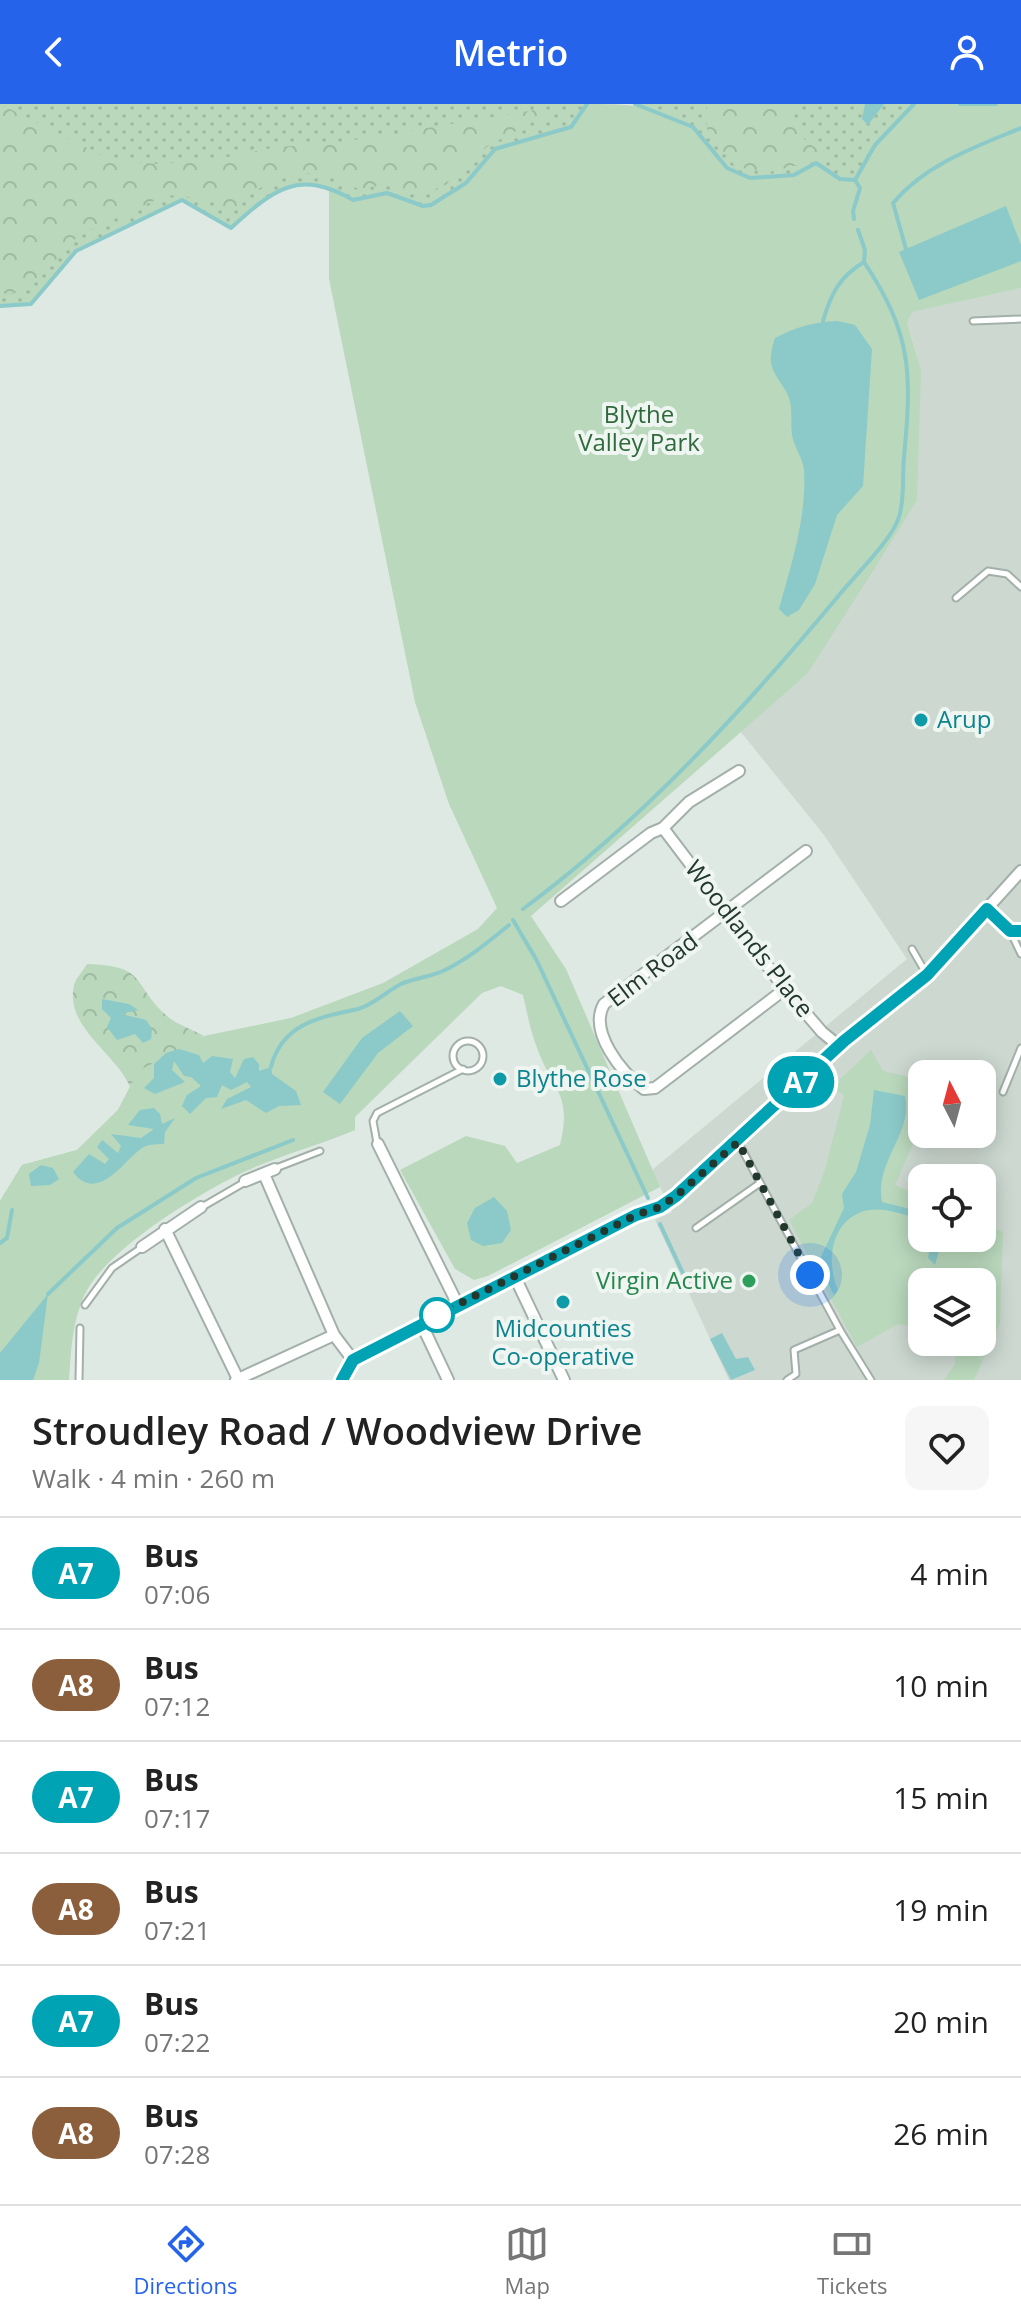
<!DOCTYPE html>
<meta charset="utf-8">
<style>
:root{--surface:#fff;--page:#f6f6f6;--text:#222;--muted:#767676;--line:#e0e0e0;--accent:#2563eb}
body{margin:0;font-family:"Open Sans",sans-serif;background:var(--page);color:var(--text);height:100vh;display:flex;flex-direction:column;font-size:30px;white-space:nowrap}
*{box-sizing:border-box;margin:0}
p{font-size:26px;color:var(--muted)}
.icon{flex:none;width:44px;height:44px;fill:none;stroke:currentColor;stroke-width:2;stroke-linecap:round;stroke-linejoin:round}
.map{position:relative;height:1276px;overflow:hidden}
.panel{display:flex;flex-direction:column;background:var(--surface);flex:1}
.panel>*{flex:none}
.badge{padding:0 16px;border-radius:26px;font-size:28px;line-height:52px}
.needle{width:52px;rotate:354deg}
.fabs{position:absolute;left:908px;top:956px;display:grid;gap:16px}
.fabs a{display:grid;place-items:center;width:88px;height:88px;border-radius:16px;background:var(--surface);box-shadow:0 4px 20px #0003;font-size:40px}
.you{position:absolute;width:40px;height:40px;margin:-20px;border:6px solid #fff;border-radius:50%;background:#1a73e8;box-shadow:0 0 0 12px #1a73e833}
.map>.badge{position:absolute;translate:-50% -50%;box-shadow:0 0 0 4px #fff}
.round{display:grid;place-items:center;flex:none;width:84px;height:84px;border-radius:16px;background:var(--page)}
.overview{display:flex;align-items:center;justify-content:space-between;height:136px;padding:0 32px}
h1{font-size:38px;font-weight:600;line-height:60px}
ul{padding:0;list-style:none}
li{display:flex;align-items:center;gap:24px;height:112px;padding:0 32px;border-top:2px solid var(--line)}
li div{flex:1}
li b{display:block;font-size:30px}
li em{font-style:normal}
li .badge{min-width:88px;font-weight:700;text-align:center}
header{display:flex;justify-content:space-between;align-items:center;height:104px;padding:0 32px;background:var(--accent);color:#fff;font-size:36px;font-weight:600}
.menu{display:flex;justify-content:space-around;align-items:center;height:112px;border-top:2px solid var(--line);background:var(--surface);font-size:22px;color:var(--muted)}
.menu a{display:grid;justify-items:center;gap:4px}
.menu .selected{color:var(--accent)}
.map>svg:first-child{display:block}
</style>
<header><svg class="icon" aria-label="back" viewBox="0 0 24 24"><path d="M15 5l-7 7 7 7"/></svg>Metrio<svg class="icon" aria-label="person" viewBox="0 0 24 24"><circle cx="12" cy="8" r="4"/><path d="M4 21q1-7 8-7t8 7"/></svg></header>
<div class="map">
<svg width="1021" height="1276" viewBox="0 0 1021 1276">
<defs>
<pattern id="grass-dots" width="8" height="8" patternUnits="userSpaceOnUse" patternTransform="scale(2)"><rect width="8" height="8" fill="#b9d8bc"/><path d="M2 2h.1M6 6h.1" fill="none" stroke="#9fbaa2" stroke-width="1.8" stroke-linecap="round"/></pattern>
<pattern id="forest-crowns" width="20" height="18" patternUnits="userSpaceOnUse" patternTransform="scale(2)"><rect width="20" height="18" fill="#b9d8bc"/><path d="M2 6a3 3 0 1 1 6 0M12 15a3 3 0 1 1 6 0" fill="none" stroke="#9fbaa2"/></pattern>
</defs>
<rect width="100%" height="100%" fill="#dfe9e3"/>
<path fill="#cdd8d1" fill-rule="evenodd" d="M1021,184V1276H729L655,1116L672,1108L652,1066L907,855L824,731L740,627L807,570L921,266L907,219L911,208ZM922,970H982V1030H922ZM922,1074H982V1134H922ZM922,1178H982V1238H922Z"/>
<g fill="url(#grass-dots)">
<path d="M0,0H587L571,23L495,45L466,79L431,101L423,102L387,90L353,96C298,64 273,86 231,124L182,96L76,147L31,200L0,202Z"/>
<path d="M635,0H914L875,41L855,76L840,75L816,59L794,71L750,74L727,64L693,23Z"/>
</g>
<g fill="url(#forest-crowns)">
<path d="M0,0L109,55L157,60L207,57L277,43L336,39L541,5L544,12L488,42L455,68L447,80L424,90L384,81L359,85L317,68L283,72L245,92L233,106L201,94L166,91L78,132L25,188L0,190Z"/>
<path d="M714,0H797C786,28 811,44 833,52L766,69L735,62L707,27V2Z"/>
<path d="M87,860C148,862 131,879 166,911C175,920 192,925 204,932L198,935L291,914L0,1097L22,1061L77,1046L118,1006L130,983C117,950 64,923 74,881C76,874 84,866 87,860Z"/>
</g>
<g fill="#b9d8bc">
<path d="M587,0C622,0 663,0 693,23C705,33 713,50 724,61C748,86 790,72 816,59L840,75L855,76L875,41L914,0H1021V184L912,208L907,219L921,266L917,396L871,470L807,570L531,812L566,865L660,1083L488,1172L474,1176L455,1165L400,1066L466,1032L505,1042L517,1059L560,1041C573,987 551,986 536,941C530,925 527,908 523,891L501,882L482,889L355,1013V1026C320,1041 281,1051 246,1067C201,1088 104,1146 84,1192C72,1219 71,1247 69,1276H0V1097L22,1061L77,1046L118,1006L138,967L204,932L291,914L383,879L478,825L497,804L449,700L415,598L329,175V82L353,96L387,89L423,102L431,101L466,79L495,45L571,23Z"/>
<path d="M871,946L883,967L915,974L919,1026L895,1081L922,1093V1134H982V1119L1003,1128L1000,1219L974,1276H944L955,1260L956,1242L952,1238H982V1178H922V1224L898,1220L857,1243L789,1116L812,1099L825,1066L844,992L833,982Z"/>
</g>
<g fill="#8bcac9">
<path d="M865,0H884L868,21L862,15Z"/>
<path d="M1006,102L1021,141V157L919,196L899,148Z"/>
<path d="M837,217L855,221L872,245L863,382L837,411L815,480L799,506L787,513L779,505C791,461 807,413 804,366C803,354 794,343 792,331C790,317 794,304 787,289C774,266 765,264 775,234C796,223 814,218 837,217Z"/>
<path d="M102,895L129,900L138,906L121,910L146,916L152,925L151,935L143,939L135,930L117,936L107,923L111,914L102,905Z"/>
<path d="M400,907L413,922L378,949L340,1000L323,988L362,934Z"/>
<path d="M179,945L199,951L203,959L212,952L233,955L230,968L235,974L244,955L253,953L259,960V967L271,963L272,970L296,987L301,1001L279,1002L266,1009L246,996L221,1005L227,995L251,983L247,978L231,986L222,981L217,993L206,994L190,1010L182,1002L187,991L201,982L191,973L184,972L174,957L172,966L185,978L155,990L144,984L154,974V960L166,949Z"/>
<path d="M874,986L905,992C914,1028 874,1058 882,1098L922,1108V1116C903,1111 878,1100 859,1109C829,1122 827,1161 838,1186L834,1191L818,1159L844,1104L842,1090L856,1068L870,1021Z"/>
<path d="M154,1004L160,1010L162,1020L175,1014L165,1028L164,1040C159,1040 149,1040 144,1043C126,1052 99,1102 73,1068L89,1050L105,1060L109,1055L97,1043L102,1036L118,1049L121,1042L111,1030L141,1034L154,1025L128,1021L140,1006Z"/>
<path d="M41,1061L53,1064L59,1075L50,1081L31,1082L29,1070Z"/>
<path d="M494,1093L507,1107L511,1126L502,1139L483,1142L471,1136L467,1119L475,1104Z"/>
<path d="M931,1134H943L935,1161L928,1154Z"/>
<path d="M48,1190L39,1259L33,1276H0V1249Z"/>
<path d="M722,1229L736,1255L748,1253L755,1266L731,1276L710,1235Z"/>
</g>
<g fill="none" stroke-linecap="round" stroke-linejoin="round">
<g stroke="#8bcac9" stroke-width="4">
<path d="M635,0L693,23L727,64L750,74L794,71L816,59L840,75L855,76L875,41L914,0"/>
<path d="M960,0H996"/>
<path d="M854,115L853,107L860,84L855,76"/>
<path d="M906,145L893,99C926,60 975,43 1021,24"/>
<path d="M0,202L31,200L76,147L182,96L231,124C273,86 298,64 353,96L387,89L423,102L431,101L466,79L495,45L571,23L587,0"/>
<path d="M823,217C831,190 839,173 864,158L865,146L858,126"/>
<path d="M523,805C643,716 745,604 840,490C856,470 892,436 899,413C905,394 902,372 904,353C912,269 912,230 864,158"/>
<path d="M513,816L537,857L648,1094"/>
<path d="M271,963C282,919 321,913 358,905C373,901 387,887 401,880C414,874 430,873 443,867C468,855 488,838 509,821"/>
<path d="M660,1120L688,1180"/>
<path d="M0,1139L7,1134L12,1106"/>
<path d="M48,1190L117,1124L196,1074L293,1036"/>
</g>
<g stroke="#a3b0a9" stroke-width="9">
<g id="lane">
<path d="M973,217L1021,215"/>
<path d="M956,494L988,467L1007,470L1021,483"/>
<path d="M1011,829L1021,850"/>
<path d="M912,845L927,871"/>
<circle cx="468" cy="952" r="15"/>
<path d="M1003,988L1021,944"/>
<path d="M738,1038L840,1226L871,1276"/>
<path d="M377,1039L373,1017L377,1009L463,965"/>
<path d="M276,1064L320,1047"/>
<path d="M202,1103L245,1078"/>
<path d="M696,1124L760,1079"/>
<path d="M85,1201L112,1164L141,1144"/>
<path d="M79,1276L80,1224"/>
<path d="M787,1276L796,1270L794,1246L840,1226"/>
</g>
</g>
<g stroke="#a3b0a9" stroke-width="14">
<g id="street">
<path d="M663,724L785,885L822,928L839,942"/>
<path d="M561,797L651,729L663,724L689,698L739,667"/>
<path d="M987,805L1010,827H1021"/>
<path d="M785,885L655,984L644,985C622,969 588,928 604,900L806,747"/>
<path d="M378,1040L457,1199"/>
<path d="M264,1070L334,1231L353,1256"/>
<path d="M245,1077L275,1065"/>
<path d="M165,1125L238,1275"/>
<path d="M142,1143L201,1103"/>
<path d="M514,1171L564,1276"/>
<path d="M422,1221L448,1276"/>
<path d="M236,1276L334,1231"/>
<path d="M342,1276L353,1256L636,1111L660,1103L676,1092L844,937L927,871L1021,767"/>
</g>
</g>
<use href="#lane" stroke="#fff" stroke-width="5"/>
<use href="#street" stroke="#fff" stroke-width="10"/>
</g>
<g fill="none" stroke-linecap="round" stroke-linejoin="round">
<g stroke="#fff" stroke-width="18">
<path id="line" d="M342,1276L353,1256L636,1111L660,1103L676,1092L844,937L927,871L987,805L1010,827H1021"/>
</g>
<use href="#line" stroke="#00a3b4" stroke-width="12"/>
<path stroke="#22372e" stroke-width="8" stroke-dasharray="0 14.4" d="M437,1211L636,1111L660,1103L676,1092L738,1038L810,1171"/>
</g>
<g fill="#0f9aa8" stroke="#eff6f1" stroke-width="3">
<circle cx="921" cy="616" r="8"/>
<circle cx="500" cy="975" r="8"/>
<circle cx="563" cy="1198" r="8"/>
</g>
<circle fill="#2e9e5b" stroke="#eff6f1" stroke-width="3" cx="749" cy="1177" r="8"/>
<circle fill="#fff" stroke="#00a3b4" stroke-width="4" cx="437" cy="1211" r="16"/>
<g text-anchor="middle" stroke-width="8" stroke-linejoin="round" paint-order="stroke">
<g font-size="24" fill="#306a3c" stroke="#eff6f1">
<text x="639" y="319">Blythe<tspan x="639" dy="28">Valley Park</tspan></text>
</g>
<g font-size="24" fill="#0d838f" stroke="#eff6f1" text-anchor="start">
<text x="937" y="624">Arup</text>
<text x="516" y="983">Blythe Rose</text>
<text x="563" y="1233" text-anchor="middle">Midcounties<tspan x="563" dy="28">Co-operative</tspan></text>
</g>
<g font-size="24" fill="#22372e" stroke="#eff6f1">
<text transform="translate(749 835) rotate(52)" y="8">Woodlands Place</text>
<text transform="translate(653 866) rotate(-37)" y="8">Elm Road</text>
</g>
<g font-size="24" fill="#27864d" stroke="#eff6f1" text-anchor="end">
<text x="733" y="1185">Virgin Active</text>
</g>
</g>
</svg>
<div class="fabs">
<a><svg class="needle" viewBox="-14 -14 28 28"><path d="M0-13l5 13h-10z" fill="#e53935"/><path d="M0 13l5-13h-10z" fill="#767676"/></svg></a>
<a><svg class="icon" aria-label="locate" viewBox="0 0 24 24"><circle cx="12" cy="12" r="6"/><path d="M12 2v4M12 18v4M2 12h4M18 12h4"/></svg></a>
<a><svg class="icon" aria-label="layers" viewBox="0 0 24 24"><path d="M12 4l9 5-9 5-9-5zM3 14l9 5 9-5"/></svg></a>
</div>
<div class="you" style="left:810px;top:1171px"></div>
<b class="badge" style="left:801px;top:978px;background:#00a3b4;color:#fff">A7</b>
</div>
<section class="panel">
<div class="overview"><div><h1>Stroudley Road / Woodview Drive</h1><p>Walk · 4 min · 260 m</p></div><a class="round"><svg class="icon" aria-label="heart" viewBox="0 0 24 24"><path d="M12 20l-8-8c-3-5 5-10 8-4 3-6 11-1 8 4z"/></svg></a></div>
<ul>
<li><span class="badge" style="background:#00a3b4;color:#fff">A7</span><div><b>Bus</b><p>07:06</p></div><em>4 min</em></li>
<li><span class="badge" style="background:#8b5e3c;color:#fff">A8</span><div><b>Bus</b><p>07:12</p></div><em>10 min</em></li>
<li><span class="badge" style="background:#00a3b4;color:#fff">A7</span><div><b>Bus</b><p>07:17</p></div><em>15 min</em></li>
<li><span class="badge" style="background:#8b5e3c;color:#fff">A8</span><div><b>Bus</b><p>07:21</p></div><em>19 min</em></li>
<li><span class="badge" style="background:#00a3b4;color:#fff">A7</span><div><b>Bus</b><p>07:22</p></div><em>20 min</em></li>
<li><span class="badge" style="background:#8b5e3c;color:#fff">A8</span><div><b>Bus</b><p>07:28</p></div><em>26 min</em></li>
</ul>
</section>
<nav class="menu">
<a class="selected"><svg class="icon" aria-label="directions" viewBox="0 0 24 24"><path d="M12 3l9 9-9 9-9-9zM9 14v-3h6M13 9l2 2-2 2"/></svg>Directions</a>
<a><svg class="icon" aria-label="map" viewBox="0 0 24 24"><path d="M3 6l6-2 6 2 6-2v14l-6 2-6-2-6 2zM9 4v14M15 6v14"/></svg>Map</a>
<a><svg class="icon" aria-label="tickets" viewBox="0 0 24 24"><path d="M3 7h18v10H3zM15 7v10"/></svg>Tickets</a>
</nav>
